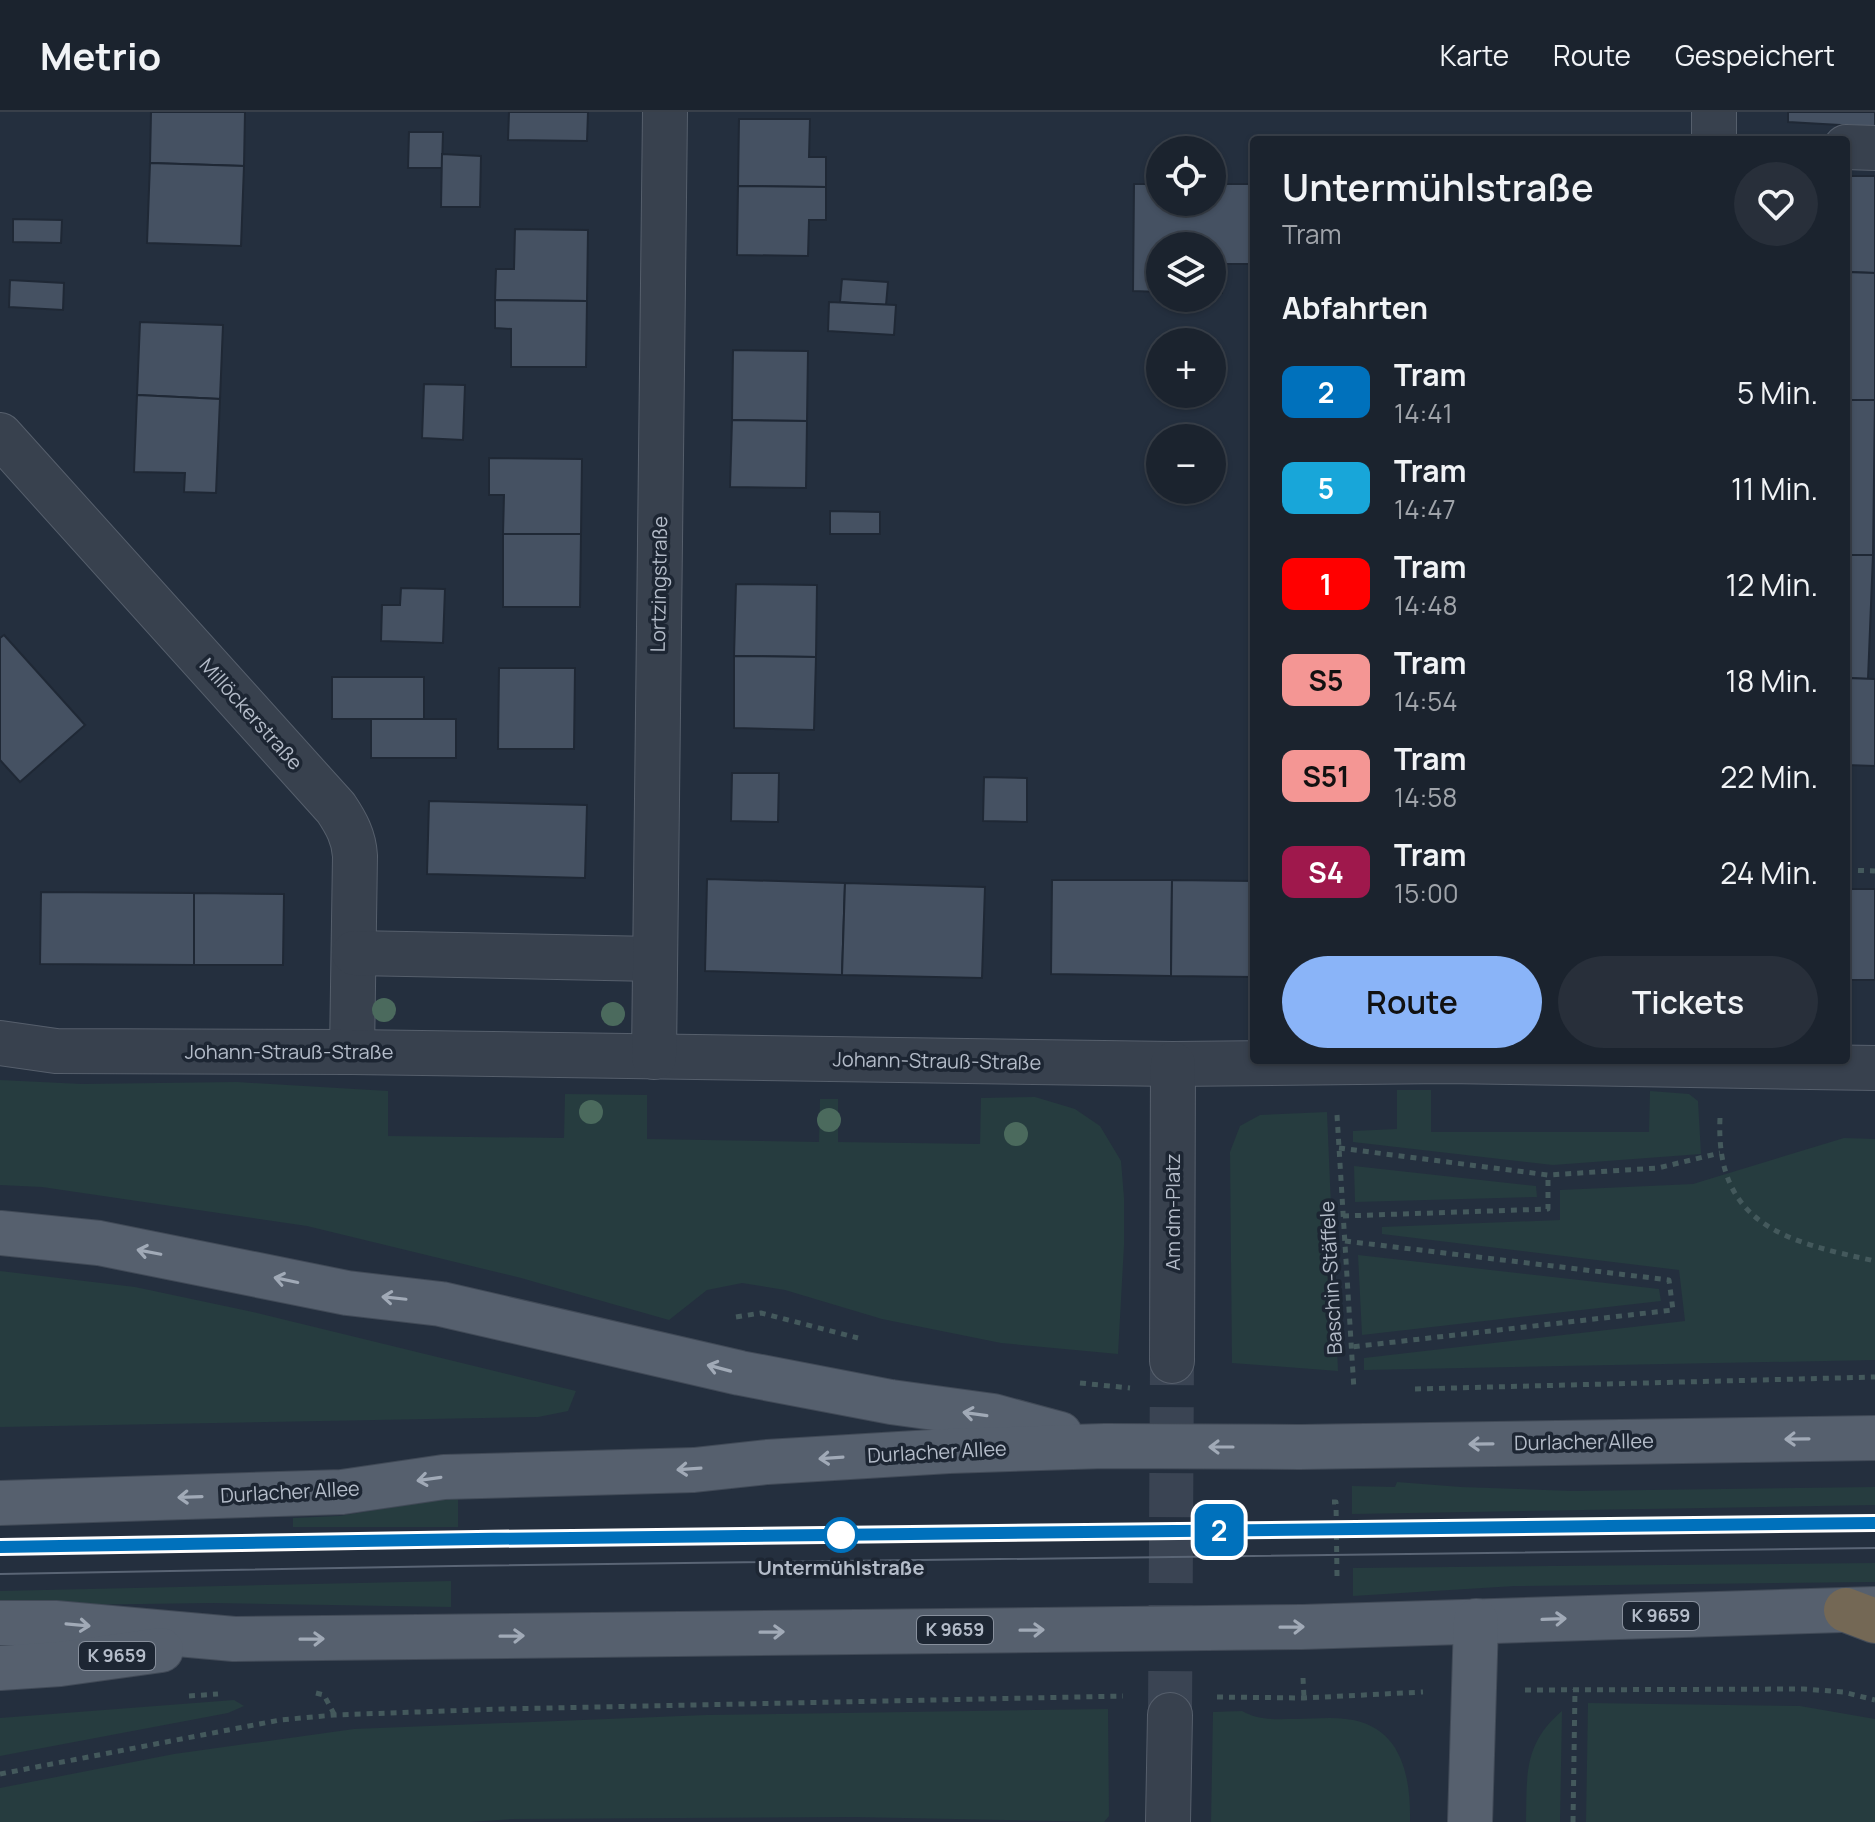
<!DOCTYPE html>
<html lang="de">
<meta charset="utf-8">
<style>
:root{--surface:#1b232e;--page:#282f3a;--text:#f1f3f6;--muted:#a0a4aa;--line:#39404a;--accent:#8ab4f8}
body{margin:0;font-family:Manrope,sans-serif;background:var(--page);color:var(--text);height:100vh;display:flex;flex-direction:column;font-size:30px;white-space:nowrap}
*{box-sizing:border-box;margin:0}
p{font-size:26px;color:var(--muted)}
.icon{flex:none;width:44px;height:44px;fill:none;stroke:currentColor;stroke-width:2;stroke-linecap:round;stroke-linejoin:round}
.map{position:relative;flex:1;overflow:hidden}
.sheet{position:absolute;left:1250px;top:24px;width:600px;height:928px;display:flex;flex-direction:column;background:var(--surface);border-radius:8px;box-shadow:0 2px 6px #0004,0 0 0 2px var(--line)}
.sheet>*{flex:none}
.badge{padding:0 16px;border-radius:12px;font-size:28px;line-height:52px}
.tools{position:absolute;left:1146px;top:24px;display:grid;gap:16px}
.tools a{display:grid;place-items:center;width:80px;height:80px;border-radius:50%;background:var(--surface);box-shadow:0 2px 6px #0004,0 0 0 2px var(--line);font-size:40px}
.map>.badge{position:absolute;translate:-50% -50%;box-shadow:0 0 0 4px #fff}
h2{padding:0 32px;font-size:30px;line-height:72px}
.round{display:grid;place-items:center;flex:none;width:84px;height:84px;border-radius:42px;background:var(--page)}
.overview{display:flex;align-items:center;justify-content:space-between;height:136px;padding:0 32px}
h1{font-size:38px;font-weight:600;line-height:60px}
.cta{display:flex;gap:16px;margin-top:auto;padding:16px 32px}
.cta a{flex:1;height:92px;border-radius:48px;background:var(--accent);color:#111;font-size:32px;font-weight:600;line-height:92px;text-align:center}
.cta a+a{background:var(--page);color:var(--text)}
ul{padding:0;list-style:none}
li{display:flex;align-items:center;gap:24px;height:96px;padding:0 32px}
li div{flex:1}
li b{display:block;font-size:30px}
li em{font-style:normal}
li .badge{min-width:88px;font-weight:700;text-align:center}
header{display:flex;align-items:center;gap:48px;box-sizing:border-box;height:112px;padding:0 40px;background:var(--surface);border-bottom:2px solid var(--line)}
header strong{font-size:38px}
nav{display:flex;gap:44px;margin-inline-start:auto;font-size:28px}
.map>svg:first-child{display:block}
</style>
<header>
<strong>Metrio</strong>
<nav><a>Karte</a><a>Route</a><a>Gespeichert</a></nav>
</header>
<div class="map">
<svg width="1875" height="1710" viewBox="0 0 1875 1710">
<rect width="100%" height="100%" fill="#242f3e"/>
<g fill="#263c3f">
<path d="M0,968L82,972L237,970L388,979V1024L564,1026L565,982L647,983V1027L819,1030L820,987H838V1030L980,1032L981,986L1035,985L1075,997L1100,1014L1121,1049L1124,1086V1133L1118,1242L1001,1231L882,1207L785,1178L742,1171L707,1178L669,1208L521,1166L307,1114L42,1075L0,1073Z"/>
<path d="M1397,978H1431V1020H1649L1650,979L1689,982L1698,989L1701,1042L1553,1053L1353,1030V1019L1397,1017Z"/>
<path d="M1327,1000L1338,1259L1232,1251L1230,1040L1240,1014L1260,1003Z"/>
<path d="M1844,1026L1875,1027V1248L1364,1258V1246L1685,1209L1679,1158L1382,1122V1115L1560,1108V1078L1693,1072Z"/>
<path d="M1354,1054L1536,1074L1537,1085L1355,1090Z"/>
<path d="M1358,1143L1659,1177L1661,1189L1362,1223Z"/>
<path d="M0,1159L135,1175L253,1200L576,1279L568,1299L538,1305L0,1315Z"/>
<path d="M1397,1370L1461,1375L1573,1379L1875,1375V1393L1352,1402V1374L1395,1375Z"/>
<path d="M458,1385V1415H293V1406L339,1404Z"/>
<path d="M1875,1451V1470L1515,1474L1353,1484V1456Z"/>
<path d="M451,1469V1495L211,1491L0,1494V1479Z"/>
<path d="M234,1588L244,1594L228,1601L0,1644V1606Z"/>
<path d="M1588,1591L1800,1594L1875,1607V1710H1586Z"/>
<path d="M1108,1597L1109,1704L1104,1710L853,1705L513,1707L469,1710H0V1676L174,1642L354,1617L706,1603Z"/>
<path d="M1242,1599C1260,1609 1276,1607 1296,1607C1312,1607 1330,1605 1346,1607C1401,1613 1411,1663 1410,1710H1211L1213,1600Z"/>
<path d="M1562,1599L1560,1710H1526C1527,1664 1523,1632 1562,1599Z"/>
</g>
<g fill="#455162" stroke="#1f2835" stroke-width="2">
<path d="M151,0H245L244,54L150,51Z"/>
<path d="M509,0H588L587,29L508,28Z"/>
<path d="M1788,0H1875V15L1788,10Z"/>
<path d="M739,7H810L809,45H826V75L738,74Z"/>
<path d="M409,20H443L442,56H408Z"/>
<path d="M1212,40H1216V72H1254V152H1222V181L1212,180V134H1160V180L1133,179L1134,72H1160V90H1212Z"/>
<path d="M442,42L481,44L480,95H441Z"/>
<path d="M150,51L244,54L241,134L147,131Z"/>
<path d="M1846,64H1875V161L1846,160Z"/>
<path d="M738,74L826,75V108H809L808,144L737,143Z"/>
<path d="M13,107L62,108L61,131L13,130Z"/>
<path d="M515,117L588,118L587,189L495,188L496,157H514Z"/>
<path d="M1846,160L1875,161V288H1846Z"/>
<path d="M842,167L888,170L886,193L840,190Z"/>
<path d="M10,168L64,171L63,198L9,195Z"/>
<path d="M495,188L587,189L586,255H511V217L495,216Z"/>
<path d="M829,190L896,193L894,223L828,219Z"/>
<path d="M140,210L223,213L220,287L137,283Z"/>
<path d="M733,238L808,239L807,309L732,308Z"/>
<path d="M424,272L465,273L463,328L422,326Z"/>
<path d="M137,283L220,287L216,381L184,380L185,361L134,360Z"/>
<path d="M1846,288H1875L1873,443H1846Z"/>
<path d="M732,308L807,309L806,376L730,375Z"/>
<path d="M489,346L582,347L581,422H503L504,383H489Z"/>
<path d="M830,399L880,400V422H830Z"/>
<path d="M503,422H581L580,495H503Z"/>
<path d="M1846,443H1873L1868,567L1846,566Z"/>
<path d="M736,472L817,473L816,545L734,544Z"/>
<path d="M401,476L445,477L443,531L381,529L382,493H400Z"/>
<path d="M4,523L85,613L20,670L0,648V526Z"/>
<path d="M734,544L816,545L814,618L734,616Z"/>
<path d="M499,556H575L574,637H498Z"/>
<rect x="332" y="565" width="92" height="42"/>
<path d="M1846,566L1875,567V654L1846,653Z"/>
<rect x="371" y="607" width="85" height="39"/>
<path d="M732,661H779L778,710L731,709Z"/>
<path d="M984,665L1027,666V710L983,709Z"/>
<path d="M429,689L587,693L585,766L427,762Z"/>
<path d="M707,767L845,771L842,863L705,859Z"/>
<path d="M1052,768H1172L1171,864L1051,862Z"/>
<path d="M1172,768L1254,769V865L1171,864Z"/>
<path d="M845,771L985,775L982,866L842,863Z"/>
<rect x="1846" y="777" width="29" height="91"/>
<path d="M41,780L194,781V853L40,852Z"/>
<path d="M194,781L284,782L283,853H194Z"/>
</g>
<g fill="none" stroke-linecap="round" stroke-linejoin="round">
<path stroke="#3a4453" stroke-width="44" stroke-dasharray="44 22" stroke-linecap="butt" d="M1170,1603L1172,1249"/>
<g stroke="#565f6c" stroke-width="46">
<g id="minor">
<path d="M1714,28V0"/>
<path d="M1846,35L1875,36"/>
<path d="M0,323L336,696C346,711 354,725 355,744L352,940"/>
<path d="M354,841L654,847"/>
<path d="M0,931L56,939L352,940L1173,952L1446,949L1875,956"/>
<path d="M654,945L665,0"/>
<path d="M1172,1249L1173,952"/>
<path d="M1168,1710L1170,1603"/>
</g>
</g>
<g stroke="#414a57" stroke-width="46">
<g id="major">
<path d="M0,1121L99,1131L347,1181L441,1192L740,1261L891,1290L993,1304L1060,1322"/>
<path d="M0,1391L342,1380L444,1365L694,1358L767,1350L949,1339L1105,1334L1300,1335L1875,1326"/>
<path d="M0,1511H55L234,1527L1302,1515L1875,1497"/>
<path d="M0,1556L60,1552L161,1538"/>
<path d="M1470,1710L1476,1509"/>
</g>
</g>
<g stroke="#434c59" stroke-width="46">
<path id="highway" d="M1846,1498L1875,1509"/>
</g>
<g stroke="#44595c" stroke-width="5" stroke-dasharray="6 6" stroke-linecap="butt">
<path d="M1846,758L1875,759"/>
<path d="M1337,1003L1354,1278"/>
<path d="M1720,1006C1715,1114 1788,1130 1875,1149"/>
<path d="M1339,1036L1548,1063L1658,1056L1720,1041"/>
<path d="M1343,1104L1548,1097V1063"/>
<path d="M1345,1129L1669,1168L1673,1198L1351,1235"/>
<path d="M736,1205L761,1201L858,1226"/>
<path d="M1080,1271L1130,1276"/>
<path d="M1415,1277L1875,1265"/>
<path d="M1332,1390H1336L1337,1464"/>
<path d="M1303,1566L1304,1586"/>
<path d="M1525,1578L1804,1577L1843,1580L1875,1588"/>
<path d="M316,1581L324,1583L334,1602"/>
<path d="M189,1584L218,1582"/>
<path d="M1217,1585L1304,1586L1423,1580"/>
<path d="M0,1662L280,1608L334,1603L502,1597L1123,1584"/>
<path d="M1573,1710L1575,1577"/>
</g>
<use href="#minor" stroke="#38414e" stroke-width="44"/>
<use href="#major" stroke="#56606e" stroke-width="44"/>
<use href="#highway" stroke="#746855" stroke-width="44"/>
<g stroke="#5a6575" stroke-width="2">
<path d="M0,1435L477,1427L1875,1411"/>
<path d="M0,1462L454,1454L1875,1436"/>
</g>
</g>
<g fill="#4b6a5d">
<circle cx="384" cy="898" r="12"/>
<circle cx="613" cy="902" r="12"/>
<circle cx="591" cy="1000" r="12"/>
<circle cx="829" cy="1008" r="12"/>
<circle cx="1016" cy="1022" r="12"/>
</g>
<defs><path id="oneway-shaft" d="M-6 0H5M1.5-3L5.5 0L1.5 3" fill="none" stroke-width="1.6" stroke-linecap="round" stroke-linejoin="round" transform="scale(2)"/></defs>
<g stroke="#a1aab7">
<use href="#oneway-shaft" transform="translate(149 1140) rotate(-169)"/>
<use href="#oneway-shaft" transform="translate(286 1168) rotate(-168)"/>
<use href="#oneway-shaft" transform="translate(394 1186) rotate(-174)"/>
<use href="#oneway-shaft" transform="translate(719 1256) rotate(-165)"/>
<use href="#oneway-shaft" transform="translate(975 1302) rotate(-172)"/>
<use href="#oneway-shaft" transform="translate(1797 1327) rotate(179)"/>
<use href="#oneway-shaft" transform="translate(1481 1332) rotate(179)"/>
<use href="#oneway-shaft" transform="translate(1221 1335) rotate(-180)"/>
<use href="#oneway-shaft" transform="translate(831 1346) rotate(176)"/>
<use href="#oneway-shaft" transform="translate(689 1357) rotate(176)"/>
<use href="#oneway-shaft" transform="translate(429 1367) rotate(172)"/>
<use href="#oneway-shaft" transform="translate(190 1385) rotate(178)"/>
<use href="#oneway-shaft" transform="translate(1554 1507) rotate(-2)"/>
<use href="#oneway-shaft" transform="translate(78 1513) rotate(5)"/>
<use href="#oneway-shaft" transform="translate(1292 1515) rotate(-1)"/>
<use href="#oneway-shaft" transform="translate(1032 1518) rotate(-1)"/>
<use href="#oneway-shaft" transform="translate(772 1520) rotate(-1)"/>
<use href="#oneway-shaft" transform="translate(512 1524) rotate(-1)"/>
<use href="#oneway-shaft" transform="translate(312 1527) rotate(-1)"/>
</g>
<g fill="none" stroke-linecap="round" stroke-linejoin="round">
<g stroke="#fff" stroke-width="18">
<path id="line" d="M0,1435L477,1427L1875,1411"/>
</g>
<use href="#line" stroke="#0071bc" stroke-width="12"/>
</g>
<circle fill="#fff" stroke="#0071bc" stroke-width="4" cx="841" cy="1423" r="16"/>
<g text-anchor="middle" stroke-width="7" stroke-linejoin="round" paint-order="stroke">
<g fill="#1d2633" stroke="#878f9c" stroke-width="2">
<rect x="1623" y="1490" width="76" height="28" rx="6"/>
<rect x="917" y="1504" width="76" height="28" rx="6"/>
<rect x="79" y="1530" width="76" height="28" rx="6"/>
</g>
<g font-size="18" font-weight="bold" fill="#b4bcc9">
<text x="1661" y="1510">K 9659</text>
<text x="955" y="1524">K 9659</text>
<text x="117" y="1550">K 9659</text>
</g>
<g font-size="20" fill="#b4bcc9" stroke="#1d2633">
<text transform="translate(659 472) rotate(-89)" y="7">Lortzingstraße</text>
<text transform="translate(251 602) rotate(48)" y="7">Millöckerstraße</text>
<text x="289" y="947">Johann-Strauß-Straße</text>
<text transform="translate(937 949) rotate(1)" y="7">Johann-Strauß-Straße</text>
<text transform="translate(1173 1100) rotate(-90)" y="7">Am dm-Platz</text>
<text transform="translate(1331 1166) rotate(-93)" y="7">Baschin-Stäffele</text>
<text transform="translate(1584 1330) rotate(-1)" y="7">Durlacher Allee</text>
<text transform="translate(937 1340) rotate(-3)" y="7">Durlacher Allee</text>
<text transform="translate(290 1380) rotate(-3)" y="7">Durlacher Allee</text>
</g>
<g font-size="20" font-weight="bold" fill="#b4bcc9" stroke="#1d2633">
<text x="841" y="1463">Untermühlstraße</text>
</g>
</g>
</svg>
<div class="tools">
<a><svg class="icon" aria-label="locate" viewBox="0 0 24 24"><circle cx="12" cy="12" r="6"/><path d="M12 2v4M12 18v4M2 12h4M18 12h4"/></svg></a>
<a><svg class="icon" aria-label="layers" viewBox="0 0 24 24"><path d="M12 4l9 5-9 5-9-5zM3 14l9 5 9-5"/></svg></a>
<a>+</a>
<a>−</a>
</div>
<b class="badge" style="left:1219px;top:1418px;background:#0071bc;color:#fff">2</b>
<section class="sheet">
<div class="overview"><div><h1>Untermühlstraße</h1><p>Tram</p></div><a class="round"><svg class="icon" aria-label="heart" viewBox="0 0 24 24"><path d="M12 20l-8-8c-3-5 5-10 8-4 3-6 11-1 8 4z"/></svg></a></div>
<h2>Abfahrten</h2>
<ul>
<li><span class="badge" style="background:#0071bc;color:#fff">2</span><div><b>Tram</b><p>14:41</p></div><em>5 Min.</em></li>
<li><span class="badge" style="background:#18a6d9;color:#fff">5</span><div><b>Tram</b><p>14:47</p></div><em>11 Min.</em></li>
<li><span class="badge" style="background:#f00;color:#fff">1</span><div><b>Tram</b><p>14:48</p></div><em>12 Min.</em></li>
<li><span class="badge" style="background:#f49694;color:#111">S5</span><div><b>Tram</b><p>14:54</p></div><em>18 Min.</em></li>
<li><span class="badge" style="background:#f49694;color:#111">S51</span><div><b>Tram</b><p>14:58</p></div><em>22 Min.</em></li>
<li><span class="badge" style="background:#9f184c;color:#fff">S4</span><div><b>Tram</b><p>15:00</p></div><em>24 Min.</em></li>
</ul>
<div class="cta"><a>Route</a><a>Tickets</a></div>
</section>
</div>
